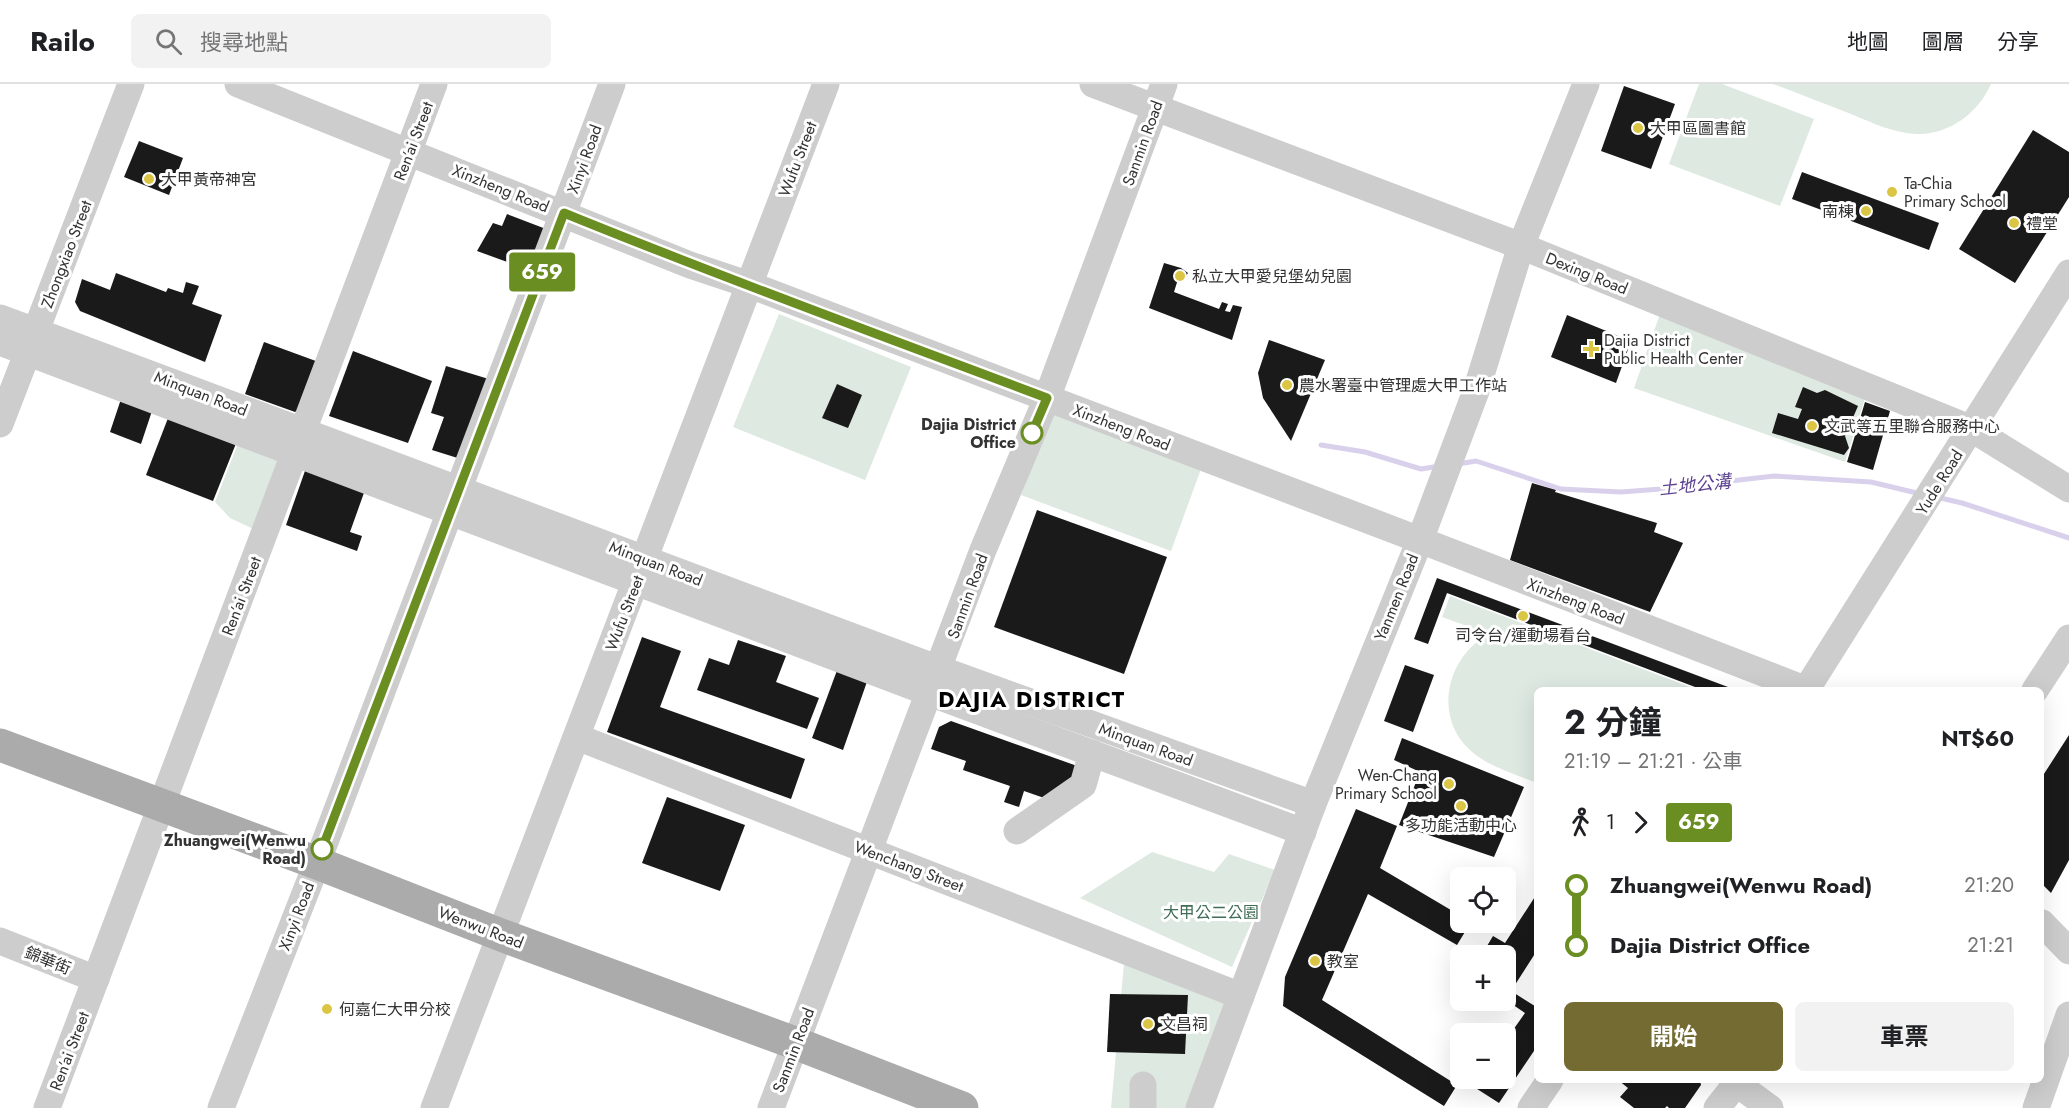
<!DOCTYPE html>
<html lang="zh-TW">
<meta charset="utf-8">
<style>
:root{--surface:#fff;--page:#f2f2f2;--text:#202124;--muted:#757577;--line:#e0e0e0;--accent:#746b32}
body{margin:0;font-family:Jost,"Noto Sans TC",sans-serif;background:var(--page);color:var(--text);height:100vh;display:flex;flex-direction:column;font-size:22px;white-space:nowrap}
*{box-sizing:border-box;margin:0}
p{font-size:20px;color:var(--muted)}
.icon{flex:none;width:33px;height:33px;fill:none;stroke:currentColor;stroke-width:2;stroke-linecap:round;stroke-linejoin:round}
.map{position:relative;flex:1;overflow:hidden}
.details{position:absolute;left:1534px;top:603px;width:510px;height:396px;display:flex;flex-direction:column;background:var(--surface);border-radius:9px;box-shadow:0 6px 24px #0002}
.details>*{flex:none}
.badge{padding:0 12px;border-radius:4px;font-size:21px;line-height:39px}
.fabs{position:absolute;left:1450px;top:783px;display:grid;gap:12px}
.fabs a{display:grid;place-items:center;width:66px;height:66px;border-radius:9px;background:var(--surface);box-shadow:0 6px 24px #0002;font-size:30px}
.map>.badge{position:absolute;translate:-50% -50%;box-shadow:0 0 0 3px #fff}
.legs{display:flex;align-items:center;gap:9px;height:66px;padding:0 30px;font-size:20px}
.legs p{margin-inline-start:auto}
.overview{display:flex;align-items:center;justify-content:space-between;height:102px;padding:0 30px}
h1{font-size:33px;font-weight:700;line-height:45px}
.action{display:flex;gap:12px;margin-top:auto;padding:12px 30px}
.action a{flex:1;height:69px;border-radius:9px;background:var(--accent);color:#fff;font-size:24px;font-weight:700;line-height:69px;text-align:center}
.action a+a{background:var(--page);color:var(--text)}
ul{padding:0 30px;list-style:none}
li{display:flex;align-items:center;gap:21px;height:60px;font-size:22px}
li i{display:grid;place-items:center;width:9px;height:100%;margin:0 8px;background:currentColor}
li i::after{content:'';width:15px;height:15px;margin:-8px;border:4px solid;border-radius:50%;background:var(--surface)}
li p{margin-inline-start:auto}
li:first-child i{background:linear-gradient(#0000 50%,currentColor 0)}
li:last-child i{background:linear-gradient(currentColor 50%,#0000 0)}
header{display:flex;align-items:center;gap:36px;box-sizing:border-box;height:84px;padding:0 30px;background:var(--surface);border-bottom:2px solid var(--line)}
header strong{font-size:28px}
nav{display:flex;gap:33px;margin-inline-start:auto;font-size:21px}
.search{width:420px;height:54px;background:var(--page);display:flex;align-items:center;gap:15px;box-sizing:border-box;padding:0 21px;border-radius:9px;color:var(--muted);font-size:22px}
.map>svg:first-child{display:block}
</style>
<header>
<strong>Railo</strong>
<div class="search"><svg class="icon" aria-label="search" viewBox="0 0 24 24"><circle cx="10" cy="10" r="6"/><path d="M15 15l6 6"/></svg>搜尋地點</div>
<nav><a>地圖</a><a>圖層</a><a>分享</a></nav>
</header>
<div class="map">
<svg width="2069" height="1024" viewBox="0 0 2069 1024">
<rect width="100%" height="100%" fill="#fff"/>
<g fill="#dde9e1">
<path d="M1699,0H1722L1814,35L1780,122L1669,80Z"/>
<path d="M1773,0H1991C1977,32 1943,55 1907,49C1886,46 1866,36 1846,28C1822,19 1798,9 1773,0Z"/>
<path d="M779,230L911,283L865,396L733,343Z"/>
<path d="M1660,230L1867,308L1845,378L1634,304Z"/>
<path d="M1052,329L1201,385L1171,467L1021,411Z"/>
<path d="M239,357L287,377L260,448L230,434L215,418Z"/>
<path d="M1450,512L1698,606H1538L1537,699C1515,690 1489,683 1471,667C1432,633 1447,572 1489,550L1442,533Z"/>
<path d="M1152,768L1214,788L1229,770L1275,786L1232,883L1080,814Z"/>
<path d="M1124,879L1235,922L1197,1024H1111Z"/>
</g>
<g fill="none" stroke-linecap="round" stroke-linejoin="round">
<g stroke="#d9d1ec" stroke-width="5">
<path d="M1321,361L1365,368L1421,385L1440,382"/>
<path d="M1458,380L1476,377L1561,405L1621,408L1661,405L1774,392L1871,398L1921,410"/>
<path d="M1936,413L1962,419L2069,454"/>
</g>
</g>
<g fill="#1a1a1a">
<path d="M1624,2L1675,20L1651,85L1601,67Z"/>
<path d="M2033,46L2069,68V113L2015,199L1959,165Z"/>
<path d="M139,57L183,74L169,111L124,93Z"/>
<path d="M1802,88L1939,139L1929,166L1792,115Z"/>
<path d="M507,130L546,145L532,187L477,167L493,139L502,142Z"/>
<path d="M1164,179L1181,184L1188,189L1185,193L1179,192L1174,208L1219,225L1222,218L1228,220L1225,227L1230,228L1233,221L1242,223L1232,256L1149,224Z"/>
<path d="M116,189L166,208L168,204L183,209L186,198L199,202L192,220L222,231L205,278L80,227L75,218L82,195L110,206Z"/>
<path d="M1567,231L1631,257L1616,299L1551,273Z"/>
<path d="M1269,256L1325,276L1291,357L1263,314L1258,289Z"/>
<path d="M264,258L324,280L308,321L295,328L245,310Z"/>
<path d="M353,267L432,297L408,359L329,332Z"/>
<path d="M446,282L492,296L464,376L432,366L444,333L431,329Z"/>
<path d="M837,300L862,311L848,344L822,334Z"/>
<path d="M1803,303L1817,309L1825,306L1858,322L1845,352L1849,364L1844,371L1772,349L1778,329L1798,335L1802,325L1795,323Z"/>
<path d="M122,312L153,324L141,360L110,348Z"/>
<path d="M1865,318L1890,327L1873,386L1847,378Z"/>
<path d="M170,329L237,357L213,417L146,391Z"/>
<path d="M306,384L365,406L350,448L362,452L357,467L286,441Z"/>
<path d="M1532,399L1556,406L1555,408L1657,439L1654,448L1683,459L1650,528L1510,476Z"/>
<path d="M1037,426L1167,473L1124,590L994,543Z"/>
<path d="M1437,494L1736,606H1703L1447,509L1428,560L1414,555Z"/>
<path d="M642,553L681,567L660,623L805,675L791,715L607,648Z"/>
<path d="M738,556L786,572L776,598L819,614L807,645L697,606L709,574L729,581Z"/>
<path d="M839,581L869,592L843,666L812,654Z"/>
<path d="M1405,581L1434,591L1413,648L1384,637Z"/>
<path d="M951,637L1080,683L1075,697L1047,715L1024,707L1019,723L1004,718L1010,702L963,686L966,677L931,665L939,643Z"/>
<path d="M2069,651V776L2051,809L2042,800V693Z"/>
<path d="M1402,654L1524,703L1494,773L1399,741L1420,688L1394,676Z"/>
<path d="M667,713L745,741L720,807L642,779Z"/>
<path d="M1356,725L1397,742L1380,784L1461,832V838H1471L1457,861L1368,810L1322,916L1457,1001L1444,1022L1283,922L1285,893Z"/>
<path d="M1538,808V865L1511,907L1538,924V961L1499,1019L1474,1003L1480,994H1506V956L1525,929L1506,916V872H1481L1493,852L1505,859Z"/>
<path d="M1110,910L1188,911L1185,970L1107,968Z"/>
<path d="M1618,996H1700L1701,1001L1685,1024H1669L1667,1022L1665,1024H1634L1620,1013L1628,1004Z"/>
</g>
<g fill="none" stroke-linecap="round" stroke-linejoin="round">
<g stroke="#cdcdcd" stroke-width="27">
<path d="M238,0L690,181L750,201L1420,456L1807,606"/>
<path d="M1093,0L1521,162L1972,345L2069,405"/>
<path d="M0,234L939,585L1313,720"/>
<path d="M0,258L930,609L1303,748"/>
<path d="M0,340L131,0"/>
<path d="M1806,606L2069,189"/>
<path d="M2035,606L2069,554"/>
<path d="M577,653L1241,912"/>
<path d="M1017,747L1083,701L1092,669"/>
<path d="M2042,839L2069,867"/>
<path d="M0,857L96,895"/>
<path d="M1732,996L1770,1024"/>
<path d="M47,1024L434,0"/>
<path d="M221,1024L317,779L612,0"/>
<path d="M434,1024L826,0"/>
<path d="M771,1024L983,466L1047,314L1164,0"/>
<path d="M1143,1024V1001"/>
<path d="M1199,1024L1313,720L1420,456L1476,307L1521,162L1586,0"/>
<path d="M1531,1024L1550,996"/>
<path d="M1717,1024L1739,996"/>
<path d="M2036,1024L2069,931"/>
</g>
<path stroke="#ababab" stroke-width="33" d="M0,661L317,779L501,851L795,959L962,1024"/>
</g>
<g fill="none" stroke-linecap="round" stroke-linejoin="round">
<g stroke="#fff" stroke-width="14">
<path id="line-1" d="M322,765L564,129C723,194 885,253 1047,314L1032,349"/>
</g>
<use href="#line-1" stroke="#6b8e23" stroke-width="9"/>
</g>
<g fill="#dbc544" stroke="#fff" stroke-width="2">
<circle cx="1638" cy="44" r="6"/>
<circle cx="149" cy="95" r="6"/>
<circle cx="1892" cy="108" r="6"/>
<circle cx="1866" cy="127" r="6"/>
<circle cx="2014" cy="139" r="6"/>
<circle cx="1180" cy="192" r="6"/>
<path d="M1588 256h6v6h6v6h-6v6h-6v-6h-6v-6h6z"/>
<circle cx="1287" cy="301" r="6"/>
<circle cx="1812" cy="342" r="6"/>
<circle cx="1523" cy="532" r="6"/>
<circle cx="1449" cy="700" r="6"/>
<circle cx="1461" cy="722" r="6"/>
<circle cx="1315" cy="877" r="6"/>
<circle cx="327" cy="925" r="6"/>
<circle cx="1148" cy="940" r="6"/>
</g>
<g fill="#fff" stroke="#6b8e23" stroke-width="3">
<circle cx="1032" cy="349" r="10"/>
<circle cx="322" cy="765" r="10"/>
</g>
<g text-anchor="middle" stroke-width="6" stroke-linejoin="round" paint-order="stroke">
<g font-size="16" fill="#333" stroke="#fff" text-anchor="start">
<text x="1650" y="50">大甲區圖書館</text>
<text x="161" y="101">大甲黃帝神宮</text>
<text x="1904" y="105">Ta-Chia<tspan x="1904" dy="18">Primary School</tspan></text>
<text x="1854" y="133" text-anchor="end">南棟</text>
<text x="2026" y="145">禮堂</text>
<text x="1192" y="198">私立大甲愛兒堡幼兒園</text>
<text x="1604" y="262">Dajia District<tspan x="1604" dy="18">Public Health Center</tspan></text>
<text x="1299" y="307">農水署臺中管理處大甲工作站</text>
<text x="1824" y="348">文武等五里聯合服務中心</text>
<text x="1523" y="557" text-anchor="middle">司令台/運動場看台</text>
<text x="1437" y="697" text-anchor="end">Wen-Chang<tspan x="1437" dy="18">Primary School</tspan></text>
<text x="1461" y="747" text-anchor="middle">多功能活動中心</text>
<text x="1327" y="883">教室</text>
<text x="339" y="931">何嘉仁大甲分校</text>
<text x="1160" y="946">文昌祠</text>
</g>
<g font-size="16" fill="#333" stroke="#fff">
<text transform="translate(413 57) rotate(-69)" y="6">Ren’ai Street</text>
<text transform="translate(1142 59) rotate(-70)" y="6">Sanmin Road</text>
<text transform="translate(584 75) rotate(-70)" y="6">Xinyi Road</text>
<text transform="translate(797 75) rotate(-69)" y="6">Wufu Street</text>
<text transform="translate(501 104) rotate(22)" y="6">Xinzheng Road</text>
<text transform="translate(66 170) rotate(-69)" y="6">Zhongxiao Street</text>
<text transform="translate(1587 189) rotate(22)" y="6">Dexing Road</text>
<text transform="translate(201 309) rotate(21)" y="6">Minquan Road</text>
<text transform="translate(1122 343) rotate(21)" y="6">Xinzheng Road</text>
<text transform="translate(1939 398) rotate(-58)" y="6">Yude Road</text>
<text transform="translate(656 479) rotate(21)" y="6">Minquan Road</text>
<text transform="translate(241 512) rotate(-69)" y="6">Ren’ai Street</text>
<text transform="translate(967 512) rotate(-70)" y="6">Sanmin Road</text>
<text transform="translate(1396 513) rotate(-68)" y="6">Yanmen Road</text>
<text transform="translate(1576 517) rotate(21)" y="6">Xinzheng Road</text>
<text transform="translate(624 529) rotate(-69)" y="6">Wufu Street</text>
<text transform="translate(1146 660) rotate(20)" y="6">Minquan Road</text>
<text transform="translate(909 782) rotate(21)" y="6">Wenchang Street</text>
<text transform="translate(296 832) rotate(-69)" y="6">Xinyi Road</text>
<text transform="translate(481 843) rotate(21)" y="6">Wenwu Road</text>
<text transform="translate(48 876) rotate(22)" y="6">錦華街</text>
<text transform="translate(793 966) rotate(-69)" y="6">Sanmin Road</text>
<text transform="translate(69 967) rotate(-69)" y="6">Ren’ai Street</text>
</g>
<g font-size="16" font-weight="bold" fill="#333" stroke="#fff" text-anchor="end">
<text x="1016" y="346">Dajia District<tspan x="1016" dy="18">Office</tspan></text>
<text x="306" y="762">Zhuangwei(Wenwu<tspan x="306" dy="18">Road)</tspan></text>
</g>
<g font-size="16" fill="#426d56" stroke="#fff">
<text x="1211" y="834">大甲公二公園</text>
</g>
<g font-size="18" font-style="italic" fill="#5d4591" stroke="#fff">
<text transform="translate(1695 401) rotate(-6)" y="6">土地公溝</text>
</g>
<g font-size="22" font-weight="bold" letter-spacing="1.5" fill="#000" stroke="#fff">
<text x="1032" y="623">DAJIA DISTRICT</text>
</g>
</g>
</svg>
<div class="fabs">
<a><svg class="icon" aria-label="locate" viewBox="0 0 24 24"><circle cx="12" cy="12" r="6"/><path d="M12 2v4M12 18v4M2 12h4M18 12h4"/></svg></a>
<a>+</a>
<a>−</a>
</div>
<b class="badge" style="left:542px;top:188px;background:#6b8e23;color:#fff">659</b>
<section class="details">
<div class="overview"><div><h1>2 分鐘</h1><p>21:19 – 21:21 · 公車</p></div><b>NT$60</b></div>
<div class="legs"><svg class="icon" aria-label="walk" viewBox="0 0 24 24"><circle cx="13" cy="4" r="2"/><path d="M13 8l-2 6 4 7M11 14l-3 7M7 12l3-4h3l4 4"/></svg>1<svg class="icon" aria-label="forward" viewBox="0 0 24 24"><path d="M9 5l7 7-7 7"/></svg><b class="badge" style="background:#6b8e23;color:#fff">659</b></div>
<ul>
<li><i style="color:#6b8e23"></i><b>Zhuangwei(Wenwu Road)</b><p>21:20</p></li>
<li><i style="color:#6b8e23"></i><b>Dajia District Office</b><p>21:21</p></li>
</ul>
<div class="action"><a>開始</a><a>車票</a></div>
</section>
</div>
